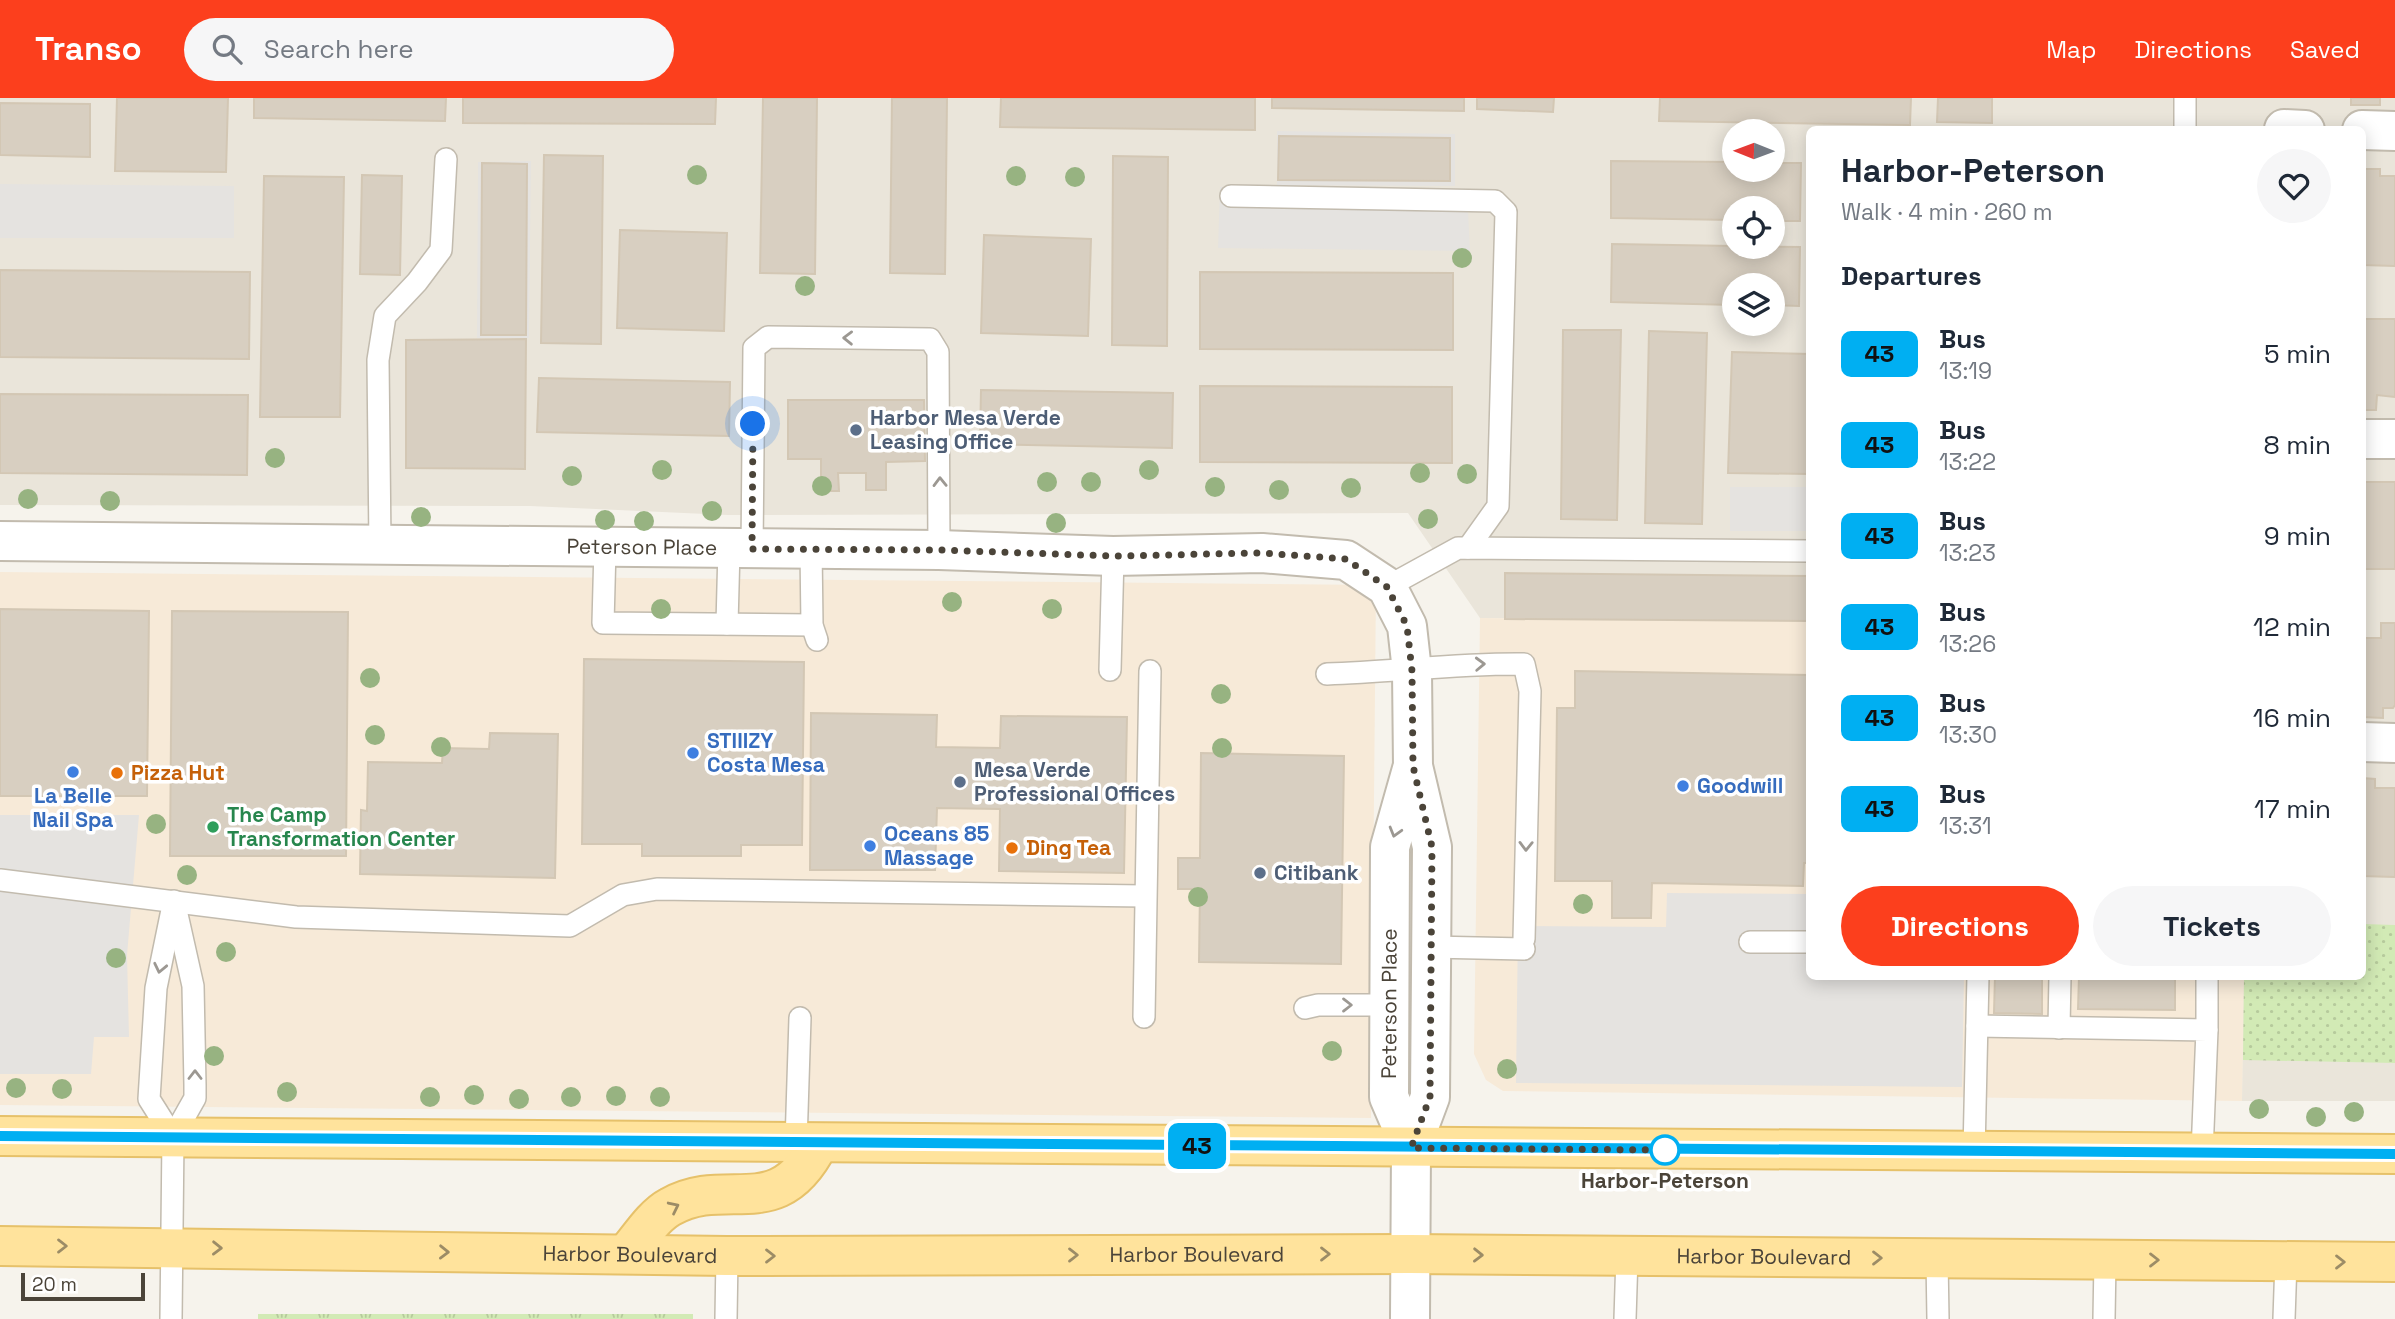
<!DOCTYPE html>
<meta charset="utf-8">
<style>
:root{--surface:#fff;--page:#f6f6f7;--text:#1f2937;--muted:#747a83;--accent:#fc3f1d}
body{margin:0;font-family:"Space Grotesk",sans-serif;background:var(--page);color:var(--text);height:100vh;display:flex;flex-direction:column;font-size:26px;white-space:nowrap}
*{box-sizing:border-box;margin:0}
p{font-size:23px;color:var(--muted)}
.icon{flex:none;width:38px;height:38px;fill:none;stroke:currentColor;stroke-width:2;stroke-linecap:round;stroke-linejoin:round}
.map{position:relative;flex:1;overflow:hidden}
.side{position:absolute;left:1806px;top:28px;width:560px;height:854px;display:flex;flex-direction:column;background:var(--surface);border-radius:10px;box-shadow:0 4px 18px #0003}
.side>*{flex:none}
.badge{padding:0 14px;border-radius:10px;font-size:24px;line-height:46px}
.needle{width:46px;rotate:271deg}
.tools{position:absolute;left:1722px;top:21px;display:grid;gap:14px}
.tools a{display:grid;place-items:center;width:63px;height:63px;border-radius:50%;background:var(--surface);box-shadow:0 4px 18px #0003;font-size:35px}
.scale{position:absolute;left:21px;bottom:18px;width:124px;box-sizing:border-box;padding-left:7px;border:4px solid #4b4439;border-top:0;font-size:19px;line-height:24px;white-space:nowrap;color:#4b4439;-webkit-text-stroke:5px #fff;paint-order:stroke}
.you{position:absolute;width:35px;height:35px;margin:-18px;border:5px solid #fff;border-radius:50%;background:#1a73e8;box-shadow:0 0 0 10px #1a73e833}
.map>.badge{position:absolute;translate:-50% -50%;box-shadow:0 0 0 4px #fff}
h2{padding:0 35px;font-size:26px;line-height:63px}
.round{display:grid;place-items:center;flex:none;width:74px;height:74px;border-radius:37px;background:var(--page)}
.head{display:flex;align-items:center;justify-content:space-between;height:119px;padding:0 35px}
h1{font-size:33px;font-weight:700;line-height:52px}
.cta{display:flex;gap:14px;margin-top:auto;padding:14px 35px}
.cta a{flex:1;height:80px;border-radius:42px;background:var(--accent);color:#fff;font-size:28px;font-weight:700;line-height:80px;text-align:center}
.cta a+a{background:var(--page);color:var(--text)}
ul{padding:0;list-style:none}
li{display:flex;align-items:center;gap:21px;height:91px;padding:0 35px}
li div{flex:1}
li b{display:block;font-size:26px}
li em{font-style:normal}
li .badge{min-width:77px;font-weight:700;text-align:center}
header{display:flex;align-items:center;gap:42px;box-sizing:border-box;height:98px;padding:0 35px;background:var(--accent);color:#fff}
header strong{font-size:33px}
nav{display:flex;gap:38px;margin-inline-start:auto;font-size:24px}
.search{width:490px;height:63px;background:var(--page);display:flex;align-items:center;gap:18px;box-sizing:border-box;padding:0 24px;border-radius:38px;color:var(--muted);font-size:26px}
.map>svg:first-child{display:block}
</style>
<header>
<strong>Transo</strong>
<div class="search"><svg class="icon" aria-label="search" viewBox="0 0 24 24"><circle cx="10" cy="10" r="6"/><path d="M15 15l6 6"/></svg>Search here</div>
<nav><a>Map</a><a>Directions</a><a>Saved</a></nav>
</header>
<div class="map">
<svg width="2395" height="1221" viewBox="0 0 2395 1221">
<defs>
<pattern id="grass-tufts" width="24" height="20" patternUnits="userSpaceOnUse" patternTransform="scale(1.75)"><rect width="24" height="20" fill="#d2eab5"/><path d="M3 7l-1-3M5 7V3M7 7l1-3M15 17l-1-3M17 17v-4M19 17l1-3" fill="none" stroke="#b6ca9c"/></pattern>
<pattern id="park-dots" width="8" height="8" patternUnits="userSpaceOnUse" patternTransform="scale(1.75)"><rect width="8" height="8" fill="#d2eab5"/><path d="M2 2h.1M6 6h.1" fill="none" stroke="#b6ca9c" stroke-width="1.8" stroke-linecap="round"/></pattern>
</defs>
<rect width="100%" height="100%" fill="#f6f3ec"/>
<path fill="#eae5da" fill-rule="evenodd" d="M0,0H2395V1003H2242L2243,879L2362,878V32H1810L1809,523L1480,520L1408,415L728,417L530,408L0,407ZM1734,33H1773V72H1734ZM1734,110H1773V149H1734ZM1734,187H1773V226H1734Z"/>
<g fill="#f7ead8">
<path d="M0,474L1376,487L1371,1020L0,1007Z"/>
<path d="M1480,520L1809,523L1810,878L2244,879L2242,1003L1503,993L1486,982L1474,956Z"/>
</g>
<rect fill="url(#grass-tufts)" x="258" y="1216" width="435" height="5"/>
<path fill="url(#park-dots)" d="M2363,826L2395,827V965L2243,962L2244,879L2362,878Z"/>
<g fill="#e5e3e0">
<path d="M1277,33L1455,36V88L1277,87Z"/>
<path d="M531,63L529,240H477L478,64Z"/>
<path d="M0,86L234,88V140H0Z"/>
<path d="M1220,89L1467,92L1470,153L1218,150Z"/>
<rect x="1730" y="389" width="79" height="44"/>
<path d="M0,717H139L127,857L129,939H94L91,976H0Z"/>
<path d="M1807,775H1809L1810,878L1964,879L1962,989L1516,985L1518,828L1666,829L1667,795L1807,796Z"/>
</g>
<g fill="#d8cfc1" stroke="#d3c7b4" stroke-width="2">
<path d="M117,0H228L226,74L115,73Z"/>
<path d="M254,0H446L445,23L254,20Z"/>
<path d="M463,0H716L715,26L463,25Z"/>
<path d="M763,0H817L815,176L760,175Z"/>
<path d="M892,0H947L945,176L890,175Z"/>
<path d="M1001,0H1255V32L1000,29Z"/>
<path d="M1272,0H1464V13L1272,10Z"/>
<path d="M1477,0H1554L1553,14L1477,11Z"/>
<path d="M1660,0H1911L1910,27L1659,23Z"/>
<path d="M1938,0H1992V25L1937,24Z"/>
<rect x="2351" y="0" width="29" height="7"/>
<path d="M0,5L90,6V59L0,57Z"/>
<path d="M1279,38L1450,40V83L1278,82Z"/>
<path d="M544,57L603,58L601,246L541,245Z"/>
<path d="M1113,58L1168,59L1167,248L1112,247Z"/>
<path d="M1611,63L1734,64V72H1773V65H1801L1800,123H1773V110H1734V122L1611,120Z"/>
<path d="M482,65L527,66L526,237H481Z"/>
<path d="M2362,71H2380V78H2395V168L2363,167Z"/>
<path d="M362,77L402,78L400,177L360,176Z"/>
<path d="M264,78L344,79L340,319H260Z"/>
<path d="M620,132L727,135L724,233L617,230Z"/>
<path d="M984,137L1091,141L1088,238L981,235Z"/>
<path d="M1612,146L1800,149L1799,208L1773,207V187H1734V207L1611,204Z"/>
<path d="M0,172L250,174L249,261L0,259Z"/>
<path d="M1200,174L1453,175V252L1200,251Z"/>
<path d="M2365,221H2395V299L2377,297L2376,312H2362Z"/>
<path d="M1563,232H1621L1617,422L1561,421Z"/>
<path d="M1649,233L1707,235L1702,426L1645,425Z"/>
<path d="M526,241L525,371L406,370V242Z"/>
<path d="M1732,254L1810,256V376L1728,375Z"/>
<path d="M539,280L730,284L729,338L537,334Z"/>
<path d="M1200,288L1452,289V365L1200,364Z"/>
<path d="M981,292L1173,295L1172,350L980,346Z"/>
<path d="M0,296L248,297L247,377L0,375Z"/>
<path d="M788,302H924L925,363L886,364V392H866V375H838L839,393H821V361H788Z"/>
<rect x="2362" y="384" width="33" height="87"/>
<path d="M1505,475L1810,478V523L1505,521Z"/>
<path d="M0,511L149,513L147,698H0Z"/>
<path d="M172,513L348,514L346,758H170Z"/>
<path d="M2381,525H2395V607L2393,610H2383V620L2362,619V540H2381Z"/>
<path d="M584,561L804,564L802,747H741V758H642V746H582Z"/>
<path d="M1575,573L1810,577V765H1804L1803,788L1652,785L1651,820H1612V783H1555L1557,610H1575Z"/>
<path d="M811,615L937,617L936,649L1000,650L1001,618L1127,619L1124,775L999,773L1000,711L937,710L935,772H810Z"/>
<path d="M490,635L558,636L555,780L360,776L361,712L367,713L368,664L442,665L443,650L489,651Z"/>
<path d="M1201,655L1344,658L1341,866L1199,864L1200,791H1178V760H1200Z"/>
<path d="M2362,680L2375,681V690H2395V779L2362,778Z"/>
<path d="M1995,878H2042V916L1994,915Z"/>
<path d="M2079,878H2175V912L2078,911Z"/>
</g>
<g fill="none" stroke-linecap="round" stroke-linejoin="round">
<g stroke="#c2bbae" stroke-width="24">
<g id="service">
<path d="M2185,0V32"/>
<path d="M1231,98L1495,103L1506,114L1498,408L1468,450"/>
<path d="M380,447L378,262L385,218L417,184L441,152L446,61"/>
<path d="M605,450L603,525L812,527"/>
<path d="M752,451L754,250L768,239L930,241L938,254L939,452"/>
<path d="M811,451L812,527L817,542"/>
<path d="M1387,489L1458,450L1810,453"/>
<path d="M727,526L729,451"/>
<path d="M1110,572L1113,458"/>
<path d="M1327,576C1393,574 1458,565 1524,566L1530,593L1524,841"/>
<path d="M0,782L296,819L570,828L623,797L657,791L1144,798"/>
<path d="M172,812L156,890L149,1001L173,1039"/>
<path d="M1750,844H1810"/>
<path d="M1431,849L1524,851"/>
<path d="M1305,910L1318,907H1390"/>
<path d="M1144,919L1150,573"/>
<path d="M1977,928L2207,932L2202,1055"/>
<path d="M2059,930L2060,878"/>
<path d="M2207,932V878"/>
<path d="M796,1045L800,920"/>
<path d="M1974,1054L1978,878"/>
<path d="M1937,1161L1938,1221"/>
<path d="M171,1221L173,1039L195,1000V987L193,888L174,803"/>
<path d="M726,1221L727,1158"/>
<path d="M1625,1221L1627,1158"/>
<path d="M2104,1221L2105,1162"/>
<path d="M2284,1221L2286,1163"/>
</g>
</g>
<g stroke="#c2bbae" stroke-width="42">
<g id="minor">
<path d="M2284,31L2305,32"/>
<path d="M2362,32L2395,33"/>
<path d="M2362,341H2395"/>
<path d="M2362,644L2395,645"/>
</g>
</g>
<g stroke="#c2bbae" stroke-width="42">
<g id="tertiary">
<path id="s1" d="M0,443L939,452L1113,458L1262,455L1346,462L1387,489L1407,528L1412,573L1413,668L1432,749L1430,999L1411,1050L1410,1221"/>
<path id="s2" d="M1411,1050L1389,999L1390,749L1412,671"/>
</g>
</g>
<g stroke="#e6c16a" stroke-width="42">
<g id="primary">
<path d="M0,1038L2395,1056"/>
<path id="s3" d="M0,1148L727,1158L1410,1156L2395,1164"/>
<path d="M626,1156C639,1141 653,1118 670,1109C729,1076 777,1128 819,1045"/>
</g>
</g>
<use href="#service" stroke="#fff" stroke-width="21"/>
<use href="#minor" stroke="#fff" stroke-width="38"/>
<use href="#tertiary" stroke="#fff" stroke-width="38"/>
<use href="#primary" stroke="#ffe39c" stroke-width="38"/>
</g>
<g fill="#97b381">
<circle cx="697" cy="77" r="10"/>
<circle cx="1016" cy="78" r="10"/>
<circle cx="1075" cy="79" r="10"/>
<circle cx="1462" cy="160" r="10"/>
<circle cx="805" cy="188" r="10"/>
<circle cx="275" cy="360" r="10"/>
<circle cx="662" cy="372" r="10"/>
<circle cx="1149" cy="372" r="10"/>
<circle cx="1420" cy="375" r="10"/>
<circle cx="1467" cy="376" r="10"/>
<circle cx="572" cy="378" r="10"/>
<circle cx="1047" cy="384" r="10"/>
<circle cx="1091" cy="384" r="10"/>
<circle cx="822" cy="388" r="10"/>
<circle cx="1215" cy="389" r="10"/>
<circle cx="1351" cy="390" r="10"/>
<circle cx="1279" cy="392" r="10"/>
<circle cx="28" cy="401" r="10"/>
<circle cx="110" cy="403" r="10"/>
<circle cx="712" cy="413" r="10"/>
<circle cx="421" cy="419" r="10"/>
<circle cx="1428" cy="421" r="10"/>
<circle cx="605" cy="422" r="10"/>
<circle cx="644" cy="423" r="10"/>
<circle cx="1056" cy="425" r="10"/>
<circle cx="952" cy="504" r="10"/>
<circle cx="661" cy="511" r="10"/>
<circle cx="1052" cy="511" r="10"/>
<circle cx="370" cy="580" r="10"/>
<circle cx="1221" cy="596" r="10"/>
<circle cx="375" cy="637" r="10"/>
<circle cx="441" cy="649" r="10"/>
<circle cx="1222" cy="650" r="10"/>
<circle cx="156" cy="726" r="10"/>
<circle cx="187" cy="777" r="10"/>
<circle cx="1198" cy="799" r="10"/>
<circle cx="1583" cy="806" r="10"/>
<circle cx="226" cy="854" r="10"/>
<circle cx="116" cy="860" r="10"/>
<circle cx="1332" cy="953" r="10"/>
<circle cx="214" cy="958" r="10"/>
<circle cx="1507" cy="971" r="10"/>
<circle cx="16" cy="990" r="10"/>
<circle cx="62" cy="991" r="10"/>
<circle cx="287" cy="994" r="10"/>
<circle cx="474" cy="997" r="10"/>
<circle cx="616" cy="998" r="10"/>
<circle cx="430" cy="999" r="10"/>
<circle cx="571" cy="999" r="10"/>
<circle cx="660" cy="999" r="10"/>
<circle cx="519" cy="1001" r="10"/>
<circle cx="2259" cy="1011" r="10"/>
<circle cx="2354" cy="1014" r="10"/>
<circle cx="2316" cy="1019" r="10"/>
</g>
<defs><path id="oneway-chevron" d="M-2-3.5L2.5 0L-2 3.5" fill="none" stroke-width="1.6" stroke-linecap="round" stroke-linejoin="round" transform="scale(1.75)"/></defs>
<g stroke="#9c9892">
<use href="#oneway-chevron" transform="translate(848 240) rotate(-179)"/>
<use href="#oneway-chevron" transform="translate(940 384) rotate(-91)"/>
<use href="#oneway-chevron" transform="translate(1480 566) rotate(-2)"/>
<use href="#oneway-chevron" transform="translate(1395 734) rotate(106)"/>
<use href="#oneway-chevron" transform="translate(1526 748) rotate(91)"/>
<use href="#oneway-chevron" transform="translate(160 870) rotate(102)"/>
<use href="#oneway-chevron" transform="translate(1347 907)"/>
<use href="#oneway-chevron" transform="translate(195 977) rotate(-90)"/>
</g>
<g stroke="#9c8c66">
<use href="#oneway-chevron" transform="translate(674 1109) rotate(-26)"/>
<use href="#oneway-chevron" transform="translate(62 1148)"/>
<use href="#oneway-chevron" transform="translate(217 1150) rotate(1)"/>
<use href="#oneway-chevron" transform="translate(444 1154) rotate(1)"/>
<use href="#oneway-chevron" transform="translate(1325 1156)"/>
<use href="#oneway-chevron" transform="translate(1073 1157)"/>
<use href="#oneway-chevron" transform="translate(1478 1157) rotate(1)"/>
<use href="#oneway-chevron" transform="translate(770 1158)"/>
<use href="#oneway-chevron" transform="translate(1877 1160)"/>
<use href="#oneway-chevron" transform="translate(2154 1162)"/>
<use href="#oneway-chevron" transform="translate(2340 1164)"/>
</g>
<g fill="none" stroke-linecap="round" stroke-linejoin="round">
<g stroke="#fff" stroke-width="16">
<path id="line" d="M0,1038L2395,1056"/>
</g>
<use href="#line" stroke="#00aff2" stroke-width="10"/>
<path stroke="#4b4439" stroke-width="7" stroke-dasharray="0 12.6" d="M753,326L752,451L939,452L1113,458L1262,455L1346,461L1387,489L1407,528L1412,573L1413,668L1432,749L1430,999L1411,1050L1665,1052"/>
</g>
<g fill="#5c6f8a" stroke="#fff" stroke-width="2.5">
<circle cx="856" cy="332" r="7"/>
<circle cx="960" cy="684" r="7"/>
<circle cx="1260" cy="775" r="7"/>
</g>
<g fill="#3f7fe0" stroke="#fff" stroke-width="2.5">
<circle cx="693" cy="655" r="7"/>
<circle cx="73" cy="674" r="7"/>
<circle cx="1683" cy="688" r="7"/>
<circle cx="870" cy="748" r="7"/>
</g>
<g fill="#e8710a" stroke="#fff" stroke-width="2.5">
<circle cx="117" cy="675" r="7"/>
<circle cx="1012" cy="750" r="7"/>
</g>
<circle fill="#2e9e5b" stroke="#fff" stroke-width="2.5" cx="213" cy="729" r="7"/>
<circle fill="#fff" stroke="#00aff2" stroke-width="3.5" cx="1665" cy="1052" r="14"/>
<g text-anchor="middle" stroke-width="7" stroke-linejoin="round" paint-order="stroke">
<g font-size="21" font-weight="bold" fill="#4e5e75" stroke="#fff" text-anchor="start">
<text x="870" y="327">Harbor Mesa Verde<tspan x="870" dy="24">Leasing Office</tspan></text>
<text x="974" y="679">Mesa Verde<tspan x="974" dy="24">Professional Offices</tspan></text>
<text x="1274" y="782">Citibank</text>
</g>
<g font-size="21" fill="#4b4439" stroke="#fff">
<text dy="7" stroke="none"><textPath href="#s1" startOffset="642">Peterson Place</textPath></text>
<text dy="7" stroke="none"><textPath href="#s2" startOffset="149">Peterson Place</textPath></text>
<text dy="7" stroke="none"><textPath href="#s3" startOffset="630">Harbor Boulevard</textPath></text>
<text dy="7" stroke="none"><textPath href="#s3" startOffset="1197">Harbor Boulevard</textPath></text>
<text dy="7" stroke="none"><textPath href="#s3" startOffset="1764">Harbor Boulevard</textPath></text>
</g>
<g font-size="21" font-weight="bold" fill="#366cbe" stroke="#fff" text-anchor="start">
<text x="707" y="650">STIIIZY<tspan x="707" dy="24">Costa Mesa</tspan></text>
<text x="1697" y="695">Goodwill</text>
<text x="73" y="705" text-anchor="middle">La Belle<tspan x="73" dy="24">Nail Spa</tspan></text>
<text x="884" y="743">Oceans 85<tspan x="884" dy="24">Massage</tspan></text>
</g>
<g font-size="21" font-weight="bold" fill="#c56008" stroke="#fff" text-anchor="start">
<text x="131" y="682">Pizza Hut</text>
<text x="1026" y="757">Ding Tea</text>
</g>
<g font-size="21" font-weight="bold" fill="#27864d" stroke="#fff" text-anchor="start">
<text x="227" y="724">The Camp<tspan x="227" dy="24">Transformation Center</tspan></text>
</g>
<g font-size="21" font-weight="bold" fill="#4b4439" stroke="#fff">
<text x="1665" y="1090">Harbor-Peterson</text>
</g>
</g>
</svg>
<div class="tools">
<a><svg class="needle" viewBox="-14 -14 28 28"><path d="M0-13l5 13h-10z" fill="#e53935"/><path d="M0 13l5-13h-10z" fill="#747a83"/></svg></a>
<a><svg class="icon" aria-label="locate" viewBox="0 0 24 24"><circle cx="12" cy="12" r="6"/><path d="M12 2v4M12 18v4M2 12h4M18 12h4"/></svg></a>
<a><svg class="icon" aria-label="layers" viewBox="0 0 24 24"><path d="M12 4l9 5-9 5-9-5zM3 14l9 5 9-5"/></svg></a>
</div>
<div class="scale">20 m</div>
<div class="you" style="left:753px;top:326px"></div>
<b class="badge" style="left:1197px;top:1048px;background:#00aff2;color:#111">43</b>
<section class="side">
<div class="head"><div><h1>Harbor-Peterson</h1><p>Walk · 4 min · 260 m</p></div><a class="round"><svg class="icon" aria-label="heart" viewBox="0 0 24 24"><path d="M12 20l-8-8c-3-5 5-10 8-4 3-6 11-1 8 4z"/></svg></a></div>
<h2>Departures</h2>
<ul>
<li><span class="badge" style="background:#00aff2;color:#111">43</span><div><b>Bus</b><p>13:19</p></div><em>5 min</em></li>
<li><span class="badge" style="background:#00aff2;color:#111">43</span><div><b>Bus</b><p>13:22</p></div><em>8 min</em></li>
<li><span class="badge" style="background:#00aff2;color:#111">43</span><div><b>Bus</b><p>13:23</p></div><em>9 min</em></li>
<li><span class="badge" style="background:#00aff2;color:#111">43</span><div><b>Bus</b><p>13:26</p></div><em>12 min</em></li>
<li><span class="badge" style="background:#00aff2;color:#111">43</span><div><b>Bus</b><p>13:30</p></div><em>16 min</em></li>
<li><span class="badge" style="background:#00aff2;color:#111">43</span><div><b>Bus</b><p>13:31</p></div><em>17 min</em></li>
</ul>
<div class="cta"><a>Directions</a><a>Tickets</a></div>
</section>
</div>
